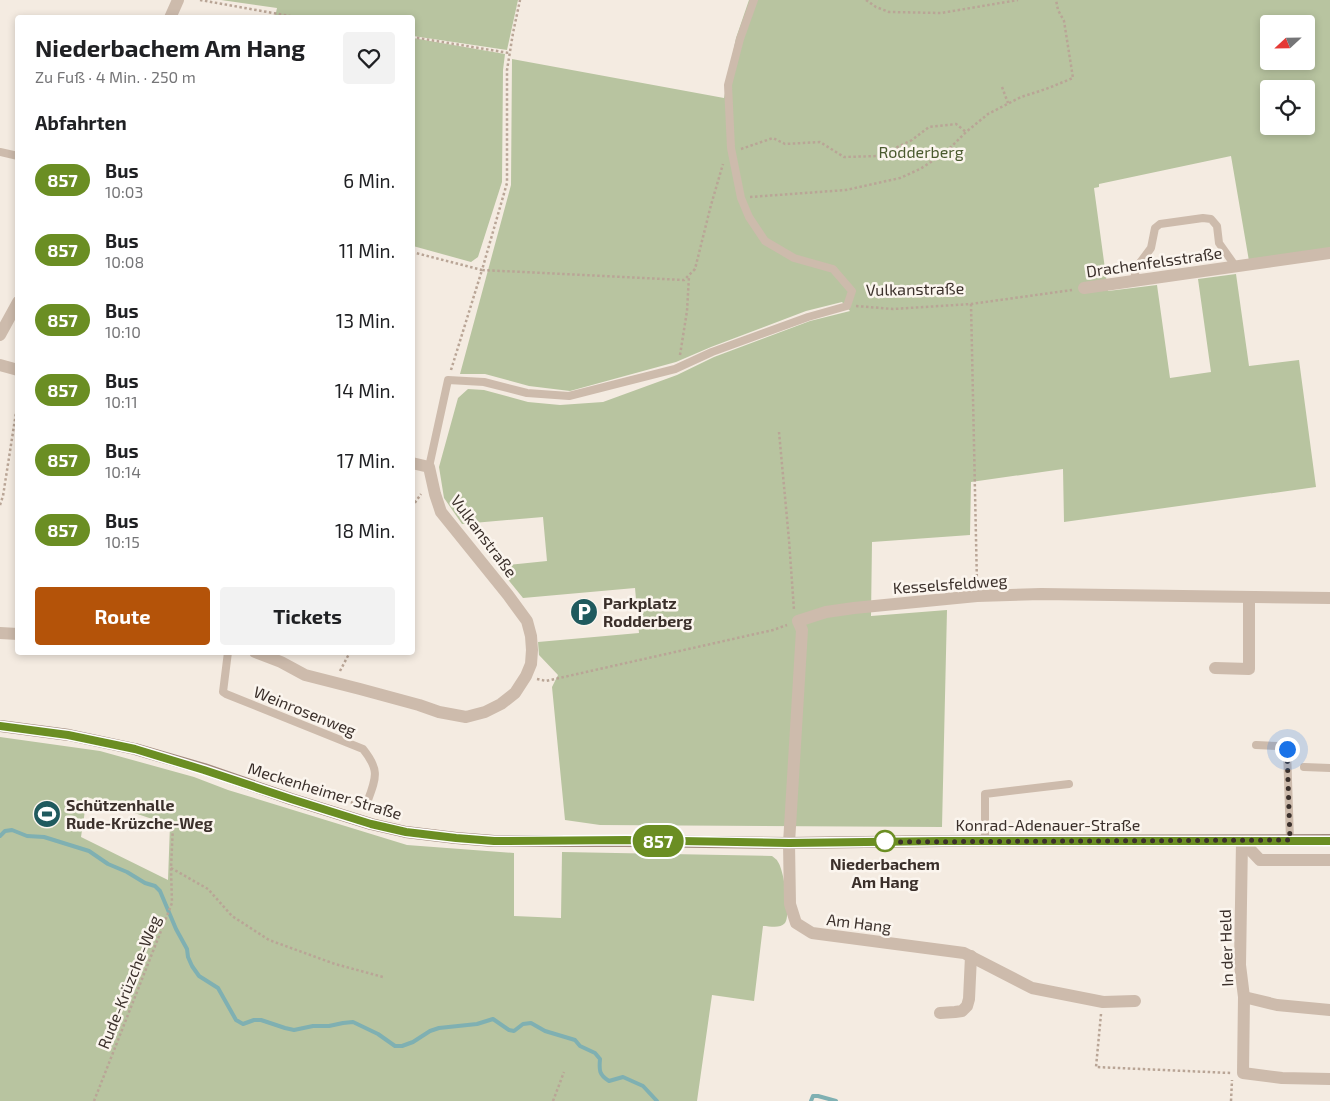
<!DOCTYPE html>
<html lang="de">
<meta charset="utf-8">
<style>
:root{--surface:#fff;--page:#f2f2f2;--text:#202124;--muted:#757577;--accent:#b45309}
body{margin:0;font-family:"Exo 2",sans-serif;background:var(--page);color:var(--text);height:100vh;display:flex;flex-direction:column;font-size:19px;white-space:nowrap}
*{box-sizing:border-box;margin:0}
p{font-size:16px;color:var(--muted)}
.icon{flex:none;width:28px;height:28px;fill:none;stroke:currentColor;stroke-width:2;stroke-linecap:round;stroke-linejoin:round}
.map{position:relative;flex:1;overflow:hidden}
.drawer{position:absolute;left:15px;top:15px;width:400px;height:640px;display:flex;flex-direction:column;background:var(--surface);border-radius:5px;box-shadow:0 2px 8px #0003}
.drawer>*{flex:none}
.badge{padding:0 10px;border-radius:16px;font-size:18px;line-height:32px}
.needle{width:32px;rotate:248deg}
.tools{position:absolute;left:1260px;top:15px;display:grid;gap:10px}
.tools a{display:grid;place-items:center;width:55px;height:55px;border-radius:5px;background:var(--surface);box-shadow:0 2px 8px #0003;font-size:25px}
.you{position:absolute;width:25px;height:25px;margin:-12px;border:4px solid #fff;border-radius:50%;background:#1a73e8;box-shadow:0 0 0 8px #1a73e833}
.map>.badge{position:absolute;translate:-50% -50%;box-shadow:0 0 0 2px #fff}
h2{padding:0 20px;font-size:19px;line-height:45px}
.round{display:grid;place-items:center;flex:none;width:52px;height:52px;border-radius:5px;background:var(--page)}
.headline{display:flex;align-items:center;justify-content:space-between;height:85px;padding:0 20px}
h1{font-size:24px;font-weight:700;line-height:38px}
.cta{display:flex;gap:10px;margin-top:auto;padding:10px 20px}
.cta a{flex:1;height:58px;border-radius:5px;background:var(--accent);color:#fff;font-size:20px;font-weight:700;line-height:58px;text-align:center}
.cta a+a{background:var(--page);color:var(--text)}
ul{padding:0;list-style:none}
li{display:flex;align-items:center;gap:15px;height:70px;padding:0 20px}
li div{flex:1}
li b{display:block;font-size:19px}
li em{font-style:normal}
li .badge{min-width:55px;font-weight:700;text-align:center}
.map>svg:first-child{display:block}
</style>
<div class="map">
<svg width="1330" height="1101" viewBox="0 0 1330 1101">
<rect width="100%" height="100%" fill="#f4ebe1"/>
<g fill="#b8c4a0" fill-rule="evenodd">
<path d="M221,0H518L507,50L413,36L412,18L275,17L277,8Z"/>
<path d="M749,0H1330V250L1249,261L1231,156L1099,184V187L1094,188L1108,291L1157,285L1170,378L1211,372L1198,279L1236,274L1249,366L1299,360L1316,487L1064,522L1063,469L971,482L970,535L872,542L871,616L947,610L942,827L600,825L565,820L552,687L558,675L539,655L538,642L639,633L635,588L523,598L497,566L547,561L543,517L462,524L444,498L439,467L458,398L468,389L484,390L528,402L560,405L603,402L677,375L714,357L810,321L850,311L842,302L806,311L711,347L676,362L570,391L529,386L485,374H460L511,185L512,59L724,98L736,38ZM1269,24H1306V61H1269ZM1269,89H1306V126H1269Z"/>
<path d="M413,38L505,54L503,70L502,182L478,257L471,262L413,246Z"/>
<path d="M0,737L100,751L194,777L228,790L407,845L514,853V916L561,918L562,852L772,856C774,858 777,859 778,862C784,870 791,916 785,923C780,929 770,926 763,926L754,1001L712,995L697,1101H0ZM87,797L170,825L168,880L81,837Z"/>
</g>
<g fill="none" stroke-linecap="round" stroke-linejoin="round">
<g stroke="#7fb0b2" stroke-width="4">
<path d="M0,836L5,831L12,830L27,836L44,837L89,851L108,864L127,872L145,883L155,886L160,891L176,929L187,949L188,957L192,966L199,976L218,988L236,1020L243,1024L254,1020H261L285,1028L294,1030L313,1026H329L343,1023L353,1022L378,1034L395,1046H402L413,1042L430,1031L439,1028L477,1024L493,1019L509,1030L514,1031L523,1024L531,1023L545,1031L575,1040L580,1046L595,1053L600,1059C599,1070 599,1075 609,1081L623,1077L643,1086L657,1101"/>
<path d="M811,1101L813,1096H818L836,1101"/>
</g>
<g stroke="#b9a596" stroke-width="2.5" stroke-dasharray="2.5 2.5" stroke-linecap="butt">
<path d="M200,0L301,18"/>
<path d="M866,0L876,7L889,12L941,13L1018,0"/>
<path d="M412,37L509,53"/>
<path d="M1002,87L1008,103"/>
<path d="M741,149L773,138L785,144L820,142L844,157L879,156L912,140L929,127L956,124L966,132"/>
<path d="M750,197L846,190L900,178L920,169L945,153L966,132L988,114L1021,97L1046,89L1073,78L1064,21L1058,10L1056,0"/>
<path d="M412,252L482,270L507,183V70L513,33L520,0"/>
<path d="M971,304L977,585"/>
<path d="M856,306L893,309L971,304L1072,290"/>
<path d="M680,355L687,311L689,276"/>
<path d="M451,370L482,270L684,280L695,269L711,205L723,164"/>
<path d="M779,432L789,540L794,610"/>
<path d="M0,505L3,496L18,400"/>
<path d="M412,507L421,494"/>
<path d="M340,671L350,652"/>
<path d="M537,679L546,681L773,630L787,625"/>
<path d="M299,788V787L360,805"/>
<path d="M171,868L208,889L232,916L269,940L335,964L383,977"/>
<path d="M1101,1014L1096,1067L1231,1073"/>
<path d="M94,1101L172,903L171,868L173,825"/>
<path d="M553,1101L564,1072"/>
<path d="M1231,1101L1232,1080"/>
</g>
<g stroke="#cdbbac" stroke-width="8">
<path d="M0,152L18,156"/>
<path d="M1134,281L1136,268L1151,248L1155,228L1160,224L1203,218L1211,219L1217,226L1219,243L1236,267"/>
<path d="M429,467L448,380L484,382L527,393L569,396L675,369L712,352L808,317L847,306L852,291L833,269L794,258L765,241L749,217L741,198L731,148L728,85L740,39L754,0"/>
<path d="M228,652L223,692L226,694L363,749C379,769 377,776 368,800"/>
<path d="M1256,745L1278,746L1287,749L1290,840"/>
<path d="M1304,767L1330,768"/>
<path d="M985,841V794L1069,784"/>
</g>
<g stroke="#cdbbac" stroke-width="12">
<path d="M170,18L178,0"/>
<path d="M1084,288L1330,253"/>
<path d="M0,335L18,302"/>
<path d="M0,365L18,370"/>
<path d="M0,633L18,634"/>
<path d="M255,652L281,662L305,675L360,689L419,705L439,712L466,717L485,712L501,704L515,693L526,676L531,664L532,650L531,636L527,621L508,595L441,512L435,494L429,467L412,463"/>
<path d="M1215,668L1249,669V597"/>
<path d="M1242,841L1240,965L1244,997L1243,1073L1282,1078L1330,1079"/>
<path d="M1242,841L1260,860H1330"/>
<path d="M1244,997L1277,1005L1330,1010"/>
<path d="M1135,1001L1103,1002L1032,988L964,953L812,933L796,923L790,904L789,843L802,630L798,621L826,612L854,608L977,596L1041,594L1330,598"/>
<path d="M940,1013L955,1012L962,1011L967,1006L969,999L971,956"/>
</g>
<path stroke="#a18a7d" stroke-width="12" d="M0,726L69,735L135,749L204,769L291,799L371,824L406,832L456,838L494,841H625L789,843L942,841L1330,840"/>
</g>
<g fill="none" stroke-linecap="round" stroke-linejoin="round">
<g stroke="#fff" stroke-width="11">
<path id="line" d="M0,726L68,735L135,749L204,770L291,799L371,824L406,832L456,838L494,841L626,840L789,843L942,841H1330"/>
</g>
<use href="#line" stroke="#6b8e23" stroke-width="8"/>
<path stroke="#3b302b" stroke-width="5" stroke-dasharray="0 9" d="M885,841L884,842L1290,840L1287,749"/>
</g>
<defs>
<g id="parking-disc" transform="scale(1.4375)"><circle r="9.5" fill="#1f5a5e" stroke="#fbf5ee"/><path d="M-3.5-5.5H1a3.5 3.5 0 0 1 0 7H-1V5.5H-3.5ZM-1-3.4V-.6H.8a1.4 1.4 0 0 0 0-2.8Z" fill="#fff"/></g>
<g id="stadium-disc" transform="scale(1.4375)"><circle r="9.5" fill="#1f5a5e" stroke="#fbf5ee"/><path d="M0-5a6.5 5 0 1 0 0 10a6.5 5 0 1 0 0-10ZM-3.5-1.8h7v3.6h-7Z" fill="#fff"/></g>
</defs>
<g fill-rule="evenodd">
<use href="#parking-disc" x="584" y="612"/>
<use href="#stadium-disc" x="47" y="814"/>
</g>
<circle fill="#fff" stroke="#6b8e23" stroke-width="2.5" cx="885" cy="841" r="10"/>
<g text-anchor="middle" stroke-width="5" stroke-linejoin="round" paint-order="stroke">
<g font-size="16" fill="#4a5a2e" stroke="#fbf5ee">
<text x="921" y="158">Rodderberg</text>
</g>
<g font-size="16" fill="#3b302b" stroke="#fbf5ee">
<text transform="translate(1154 262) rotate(-8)" y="6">Drachenfelsstraße</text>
<text transform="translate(915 289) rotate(-1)" y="6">Vulkanstraße</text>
<text transform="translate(484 536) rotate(53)" y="6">Vulkanstraße</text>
<text transform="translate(950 584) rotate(-4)" y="6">Kesselsfeldweg</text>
<text transform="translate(305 711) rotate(22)" y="6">Weinrosenweg</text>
<text transform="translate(325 791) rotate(17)" y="6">Meckenheimer Straße</text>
<text x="1048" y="831">Konrad-Adenauer-Straße</text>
<text transform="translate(859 923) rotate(7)" y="6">Am Hang</text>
<text transform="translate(1226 948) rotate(-92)" y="6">In der Held</text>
<text transform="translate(129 982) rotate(-68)" y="6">Rude-Krüzche-Weg</text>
</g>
<g font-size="16" font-weight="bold" fill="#3b302b" stroke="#fbf5ee" text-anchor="start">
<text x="603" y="609">Parkplatz<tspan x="603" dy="18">Rodderberg</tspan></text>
<text x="66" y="811">Schützenhalle<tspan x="66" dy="18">Rude-Krüzche-Weg</tspan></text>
</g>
<g font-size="16" font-weight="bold" fill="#3b302b" stroke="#fbf5ee">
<text x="885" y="870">Niederbachem<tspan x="885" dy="18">Am Hang</tspan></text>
</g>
</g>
</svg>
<div class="tools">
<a><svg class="needle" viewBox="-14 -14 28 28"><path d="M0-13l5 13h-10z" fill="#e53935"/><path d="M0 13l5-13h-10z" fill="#757577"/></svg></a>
<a><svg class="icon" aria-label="locate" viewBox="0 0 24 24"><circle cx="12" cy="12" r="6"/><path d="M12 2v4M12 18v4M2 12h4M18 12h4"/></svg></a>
</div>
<div class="you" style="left:1287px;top:749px"></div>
<b class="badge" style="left:658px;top:841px;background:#6b8e23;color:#fff">857</b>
<section class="drawer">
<div class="headline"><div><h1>Niederbachem Am Hang</h1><p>Zu Fuß · 4 Min. · 250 m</p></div><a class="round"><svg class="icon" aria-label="heart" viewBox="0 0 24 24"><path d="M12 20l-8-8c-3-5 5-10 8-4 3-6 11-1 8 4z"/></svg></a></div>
<h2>Abfahrten</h2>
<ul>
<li><span class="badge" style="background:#6b8e23;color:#fff">857</span><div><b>Bus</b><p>10:03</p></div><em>6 Min.</em></li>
<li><span class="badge" style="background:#6b8e23;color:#fff">857</span><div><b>Bus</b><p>10:08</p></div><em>11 Min.</em></li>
<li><span class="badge" style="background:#6b8e23;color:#fff">857</span><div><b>Bus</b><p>10:10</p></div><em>13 Min.</em></li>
<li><span class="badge" style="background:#6b8e23;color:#fff">857</span><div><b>Bus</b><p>10:11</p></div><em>14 Min.</em></li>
<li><span class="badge" style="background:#6b8e23;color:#fff">857</span><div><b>Bus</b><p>10:14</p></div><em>17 Min.</em></li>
<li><span class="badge" style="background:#6b8e23;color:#fff">857</span><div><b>Bus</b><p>10:15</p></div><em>18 Min.</em></li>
</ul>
<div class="cta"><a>Route</a><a>Tickets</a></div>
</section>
</div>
